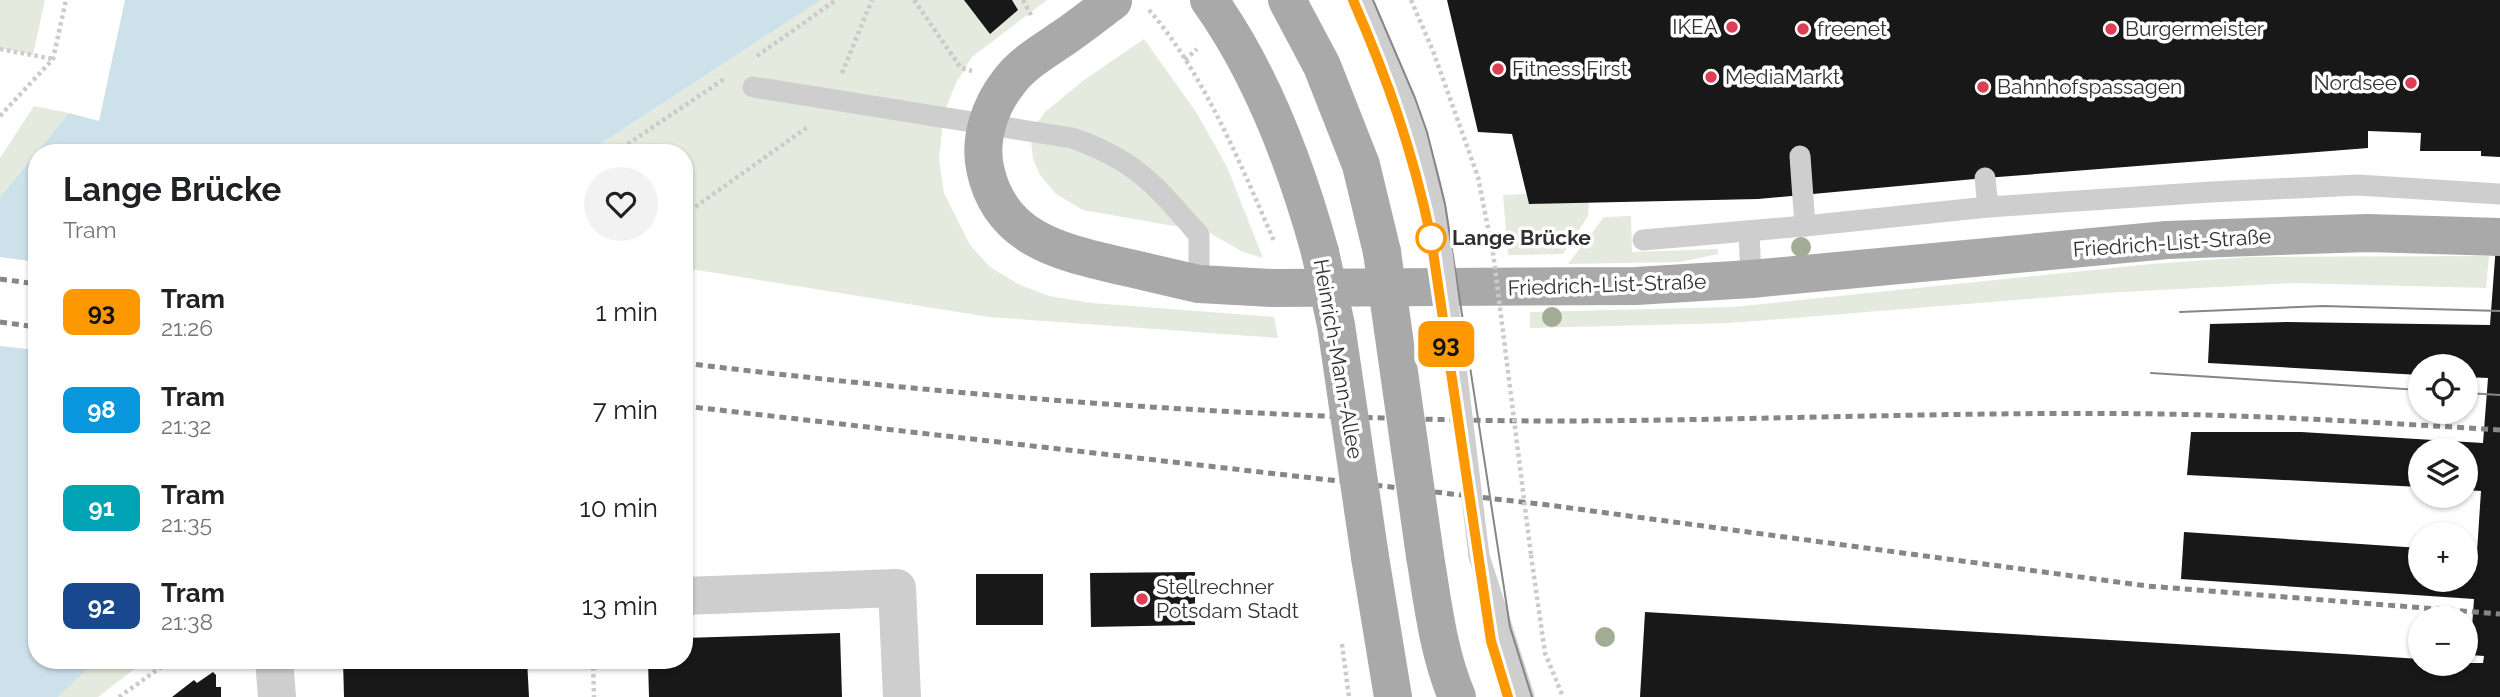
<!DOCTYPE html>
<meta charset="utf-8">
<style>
:root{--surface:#fff;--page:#f2f2f2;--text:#202124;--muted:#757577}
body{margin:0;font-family:Raleway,sans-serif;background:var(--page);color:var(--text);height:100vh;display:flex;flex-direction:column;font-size:26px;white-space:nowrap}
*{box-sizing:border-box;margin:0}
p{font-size:23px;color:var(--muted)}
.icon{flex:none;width:38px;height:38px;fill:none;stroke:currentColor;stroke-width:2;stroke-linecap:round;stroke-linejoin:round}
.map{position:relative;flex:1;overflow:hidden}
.sheet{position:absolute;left:28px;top:144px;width:665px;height:525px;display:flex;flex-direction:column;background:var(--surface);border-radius:28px;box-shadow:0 2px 5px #0004}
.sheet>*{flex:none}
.badge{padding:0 14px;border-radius:10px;font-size:24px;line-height:46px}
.controls{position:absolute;left:2408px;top:354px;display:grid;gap:14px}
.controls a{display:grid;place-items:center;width:70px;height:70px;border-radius:50%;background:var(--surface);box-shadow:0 2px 5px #0004;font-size:35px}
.map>.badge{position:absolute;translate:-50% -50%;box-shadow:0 0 0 4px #fff}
.round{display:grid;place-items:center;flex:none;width:74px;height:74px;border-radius:37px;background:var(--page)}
.summary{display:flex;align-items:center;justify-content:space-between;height:119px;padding:0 35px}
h1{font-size:33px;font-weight:700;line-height:52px}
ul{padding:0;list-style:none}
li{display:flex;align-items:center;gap:21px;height:98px;padding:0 35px}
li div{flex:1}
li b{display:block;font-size:26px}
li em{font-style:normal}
li .badge{min-width:77px;font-weight:700;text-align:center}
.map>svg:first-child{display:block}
</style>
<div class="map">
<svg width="2500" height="697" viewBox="0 0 2500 697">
<rect width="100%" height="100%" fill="#fff"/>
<g fill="#e4eadd">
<path d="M0,0H45L33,55L0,48Z"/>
<path d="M821,0H1047L972,57L956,83L944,113L939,159L944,193L970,245L990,267L1018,284L1049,296L1092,303L1274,317L1278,338L989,317L684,268V152H588Z"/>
<path d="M1144,39L1196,112L1227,167L1263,258L1243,252L1208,232L1083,210L1056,194L1040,175L1033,159L1031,141L1038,122L1045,112L1084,80Z"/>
<path d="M34,106L69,113L0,197V158Z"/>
<path d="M1526,194L1529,204L1589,202L1588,216L1563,254L1508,255L1503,195Z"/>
<path d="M1631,216L1632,252L1718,249V254L1680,262L1568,264L1604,217Z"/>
<path d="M2489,256L2486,288L2293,283L2104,293L1730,323L1530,328V312L1733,307L2151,264L2250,257Z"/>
<path d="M97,660H146L98,697H58Z"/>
</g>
<g fill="#cde1eb">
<path d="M125,0H821L588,152H37L69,113L99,121Z"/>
<path d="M37,152V660H97L58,697H0V197Z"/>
</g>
<path fill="#fff" d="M0,257L37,262V350L0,346Z"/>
<g fill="#181818">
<path d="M964,0H1012L1018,10L990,34Z"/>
<path d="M1447,0H2500V157L2481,156V151H2420L2421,133L2368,131V148L1985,178L1758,199L1529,204L1512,134L1478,132Z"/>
<path d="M2498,218L2500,219V697H1640L1645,612L2344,654L2420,659V663H2483L2484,656L2470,655L2474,599L2181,579L2184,532L2420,548V579H2466V551L2477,552L2481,491L2466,490V450H2420V487L2187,475L2191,432H2301L2483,443L2488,378L2466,377V366H2420V375L2208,363L2210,324L2287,322L2490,325Z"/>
<path d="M1195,572V625L1091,627L1090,573Z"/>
<rect x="976" y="574" width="67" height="51"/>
<path d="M840,633L842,697H649L648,660H684V638Z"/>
<path d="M343,660H527L529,697H344Z"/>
<path d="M213,672L216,675V687H221V697H172L194,680L197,683Z"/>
</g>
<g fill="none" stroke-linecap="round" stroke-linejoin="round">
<g stroke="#cbcbcb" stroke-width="4.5" stroke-dasharray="3.5 3.5" stroke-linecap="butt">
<path d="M914,0L961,68L972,71"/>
<path d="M1023,0L1031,15"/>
<path d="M1411,0L1433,51L1478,177L1492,248"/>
<path d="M1149,10C1203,72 1241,165 1274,241"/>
<path d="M0,49L53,59"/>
<path d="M757,56L836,0"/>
<path d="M1185,60L1197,49"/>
<path d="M842,73L872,0"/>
<path d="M0,116L53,59L66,0"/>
<path d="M616,152L724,79"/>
<path d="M684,215L809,126"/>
<path d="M1531,555L1545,653L1563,697"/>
<path d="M1342,644L1349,697"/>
<path d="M593,660L594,697"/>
<path d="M119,697L171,660"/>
</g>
<g stroke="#cecece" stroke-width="21">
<path d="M1362,0C1398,81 1434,163 1442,252"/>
<path d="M753,87L1072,138C1136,160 1156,186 1199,235V284"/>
<path d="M1800,156L1805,226"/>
<path d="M1985,178L1988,207"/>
<path d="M1749,231L1751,279"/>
<path d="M1643,240L1805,226L1988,207L2211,192L2358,185L2499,194"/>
<path d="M1479,556L1524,697"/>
</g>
<g stroke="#cecece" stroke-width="38">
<path d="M684,596L897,588L902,697"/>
<path d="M274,660L277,697"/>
</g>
<g stroke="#a9a9a9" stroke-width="38">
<path d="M1209,0C1262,74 1296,165 1320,252"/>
<path d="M1287,0L1322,66L1361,165L1382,252"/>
<path d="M1199,284L1272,288L1636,286L1751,279L2167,240L2368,233L2500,237"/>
<path d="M1425,556C1433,604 1438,652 1457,697"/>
<path d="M1370,557L1393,697"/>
</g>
<g stroke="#868686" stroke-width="2">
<path d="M1353,0C1387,80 1413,152 1431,238L1491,641L1508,697"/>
<path d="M1373,0L1415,98L1427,132L1445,204L1510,627L1532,697"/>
<path d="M2180,312L2323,306L2500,311"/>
<path d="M2151,373L2420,390"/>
<path d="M2466,393L2500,395"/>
</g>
<g stroke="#868686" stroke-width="5" stroke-dasharray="7 5" stroke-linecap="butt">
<path d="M0,279L37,284"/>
<path d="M0,322L37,327"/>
<path d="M684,363C968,398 1255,419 1541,421C1748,421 1955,411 2162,414C2275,416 2387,423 2500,430"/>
<path d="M684,406L1548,505L2147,586L2500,614"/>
</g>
<path stroke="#cbcbcb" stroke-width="4.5" stroke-dasharray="3.5 3.5" stroke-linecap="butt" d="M1493,252L1531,555"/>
<path stroke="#cecece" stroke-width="21" d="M1442,252L1479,556"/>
<g stroke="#a9a9a9" stroke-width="38">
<path d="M1113,1C1097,13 1082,25 1066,36C1046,50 1022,63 1008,83C990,106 979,138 985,168C999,237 1056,251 1116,265C1144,271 1171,278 1199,284"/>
<path d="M1320,252L1336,325L1370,557"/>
<path d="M1382,252L1425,556"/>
</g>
</g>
<g fill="#a3ad96">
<circle cx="1801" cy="247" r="10"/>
<circle cx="1552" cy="317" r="10"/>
<circle cx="1605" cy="637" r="10"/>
</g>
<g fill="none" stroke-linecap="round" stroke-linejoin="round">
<g stroke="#fff" stroke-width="16">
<path id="line" d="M1353,0C1388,80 1413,152 1431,238L1491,641L1508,697"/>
</g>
<use href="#line" stroke="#fe9800" stroke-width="10"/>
</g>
<g fill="#dc3e54" stroke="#fff" stroke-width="2.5">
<circle cx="1732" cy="27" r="7"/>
<circle cx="1803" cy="29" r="7"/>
<circle cx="2111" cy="29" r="7"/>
<circle cx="1498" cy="69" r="7"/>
<circle cx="1711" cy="77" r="7"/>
<circle cx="2411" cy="83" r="7"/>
<circle cx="1983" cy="87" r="7"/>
<circle cx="1142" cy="599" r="7"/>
</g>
<circle fill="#fff" stroke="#fe9800" stroke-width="3.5" cx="1431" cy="238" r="14"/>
<g text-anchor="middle" stroke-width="7" stroke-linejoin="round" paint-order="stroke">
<g font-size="21" fill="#313131" stroke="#fff" text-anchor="start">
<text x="1718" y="34" text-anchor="end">IKEA</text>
<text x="1817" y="36">freenet</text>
<text x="2125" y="36">Burgermeister</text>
<text x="1512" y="76">Fitness First</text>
<text x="1725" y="84">MediaMarkt</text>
<text x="2397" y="90" text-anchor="end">Nordsee</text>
<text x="1997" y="94">Bahnhofspassagen</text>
<text x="1156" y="594">Stellrechner<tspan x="1156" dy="24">Potsdam Stadt</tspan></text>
</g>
<g font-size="21" font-weight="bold" fill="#313131" stroke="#fff" text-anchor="start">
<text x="1452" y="245">Lange Brücke</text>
</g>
<g font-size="21" fill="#313131" stroke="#fff">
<text transform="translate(2172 243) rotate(-4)" y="7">Friedrich-List-Straße</text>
<text transform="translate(1607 285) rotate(-2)" y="7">Friedrich-List-Straße</text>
<text transform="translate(1338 359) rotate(80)" y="7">Heinrich-Mann-Allee</text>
</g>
</g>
</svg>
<div class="controls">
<a><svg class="icon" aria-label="locate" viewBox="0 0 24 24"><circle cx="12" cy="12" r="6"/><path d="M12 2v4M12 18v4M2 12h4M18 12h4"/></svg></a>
<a><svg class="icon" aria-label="layers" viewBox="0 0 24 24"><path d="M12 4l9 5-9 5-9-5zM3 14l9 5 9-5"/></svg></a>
<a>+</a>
<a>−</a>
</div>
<b class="badge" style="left:1446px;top:344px;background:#fe9800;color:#111">93</b>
<section class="sheet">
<div class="summary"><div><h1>Lange Brücke</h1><p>Tram</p></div><a class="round"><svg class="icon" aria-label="heart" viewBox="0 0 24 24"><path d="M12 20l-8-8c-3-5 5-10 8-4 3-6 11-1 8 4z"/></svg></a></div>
<ul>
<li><span class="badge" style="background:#fe9800;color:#111">93</span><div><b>Tram</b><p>21:26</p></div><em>1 min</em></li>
<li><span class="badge" style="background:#0896dd;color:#fff">98</span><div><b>Tram</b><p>21:32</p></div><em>7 min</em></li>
<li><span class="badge" style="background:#00a3b4;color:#fff">91</span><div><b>Tram</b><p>21:35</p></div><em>10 min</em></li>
<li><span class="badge" style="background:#19488e;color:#fff">92</span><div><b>Tram</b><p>21:38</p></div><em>13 min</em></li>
</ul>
</section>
</div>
